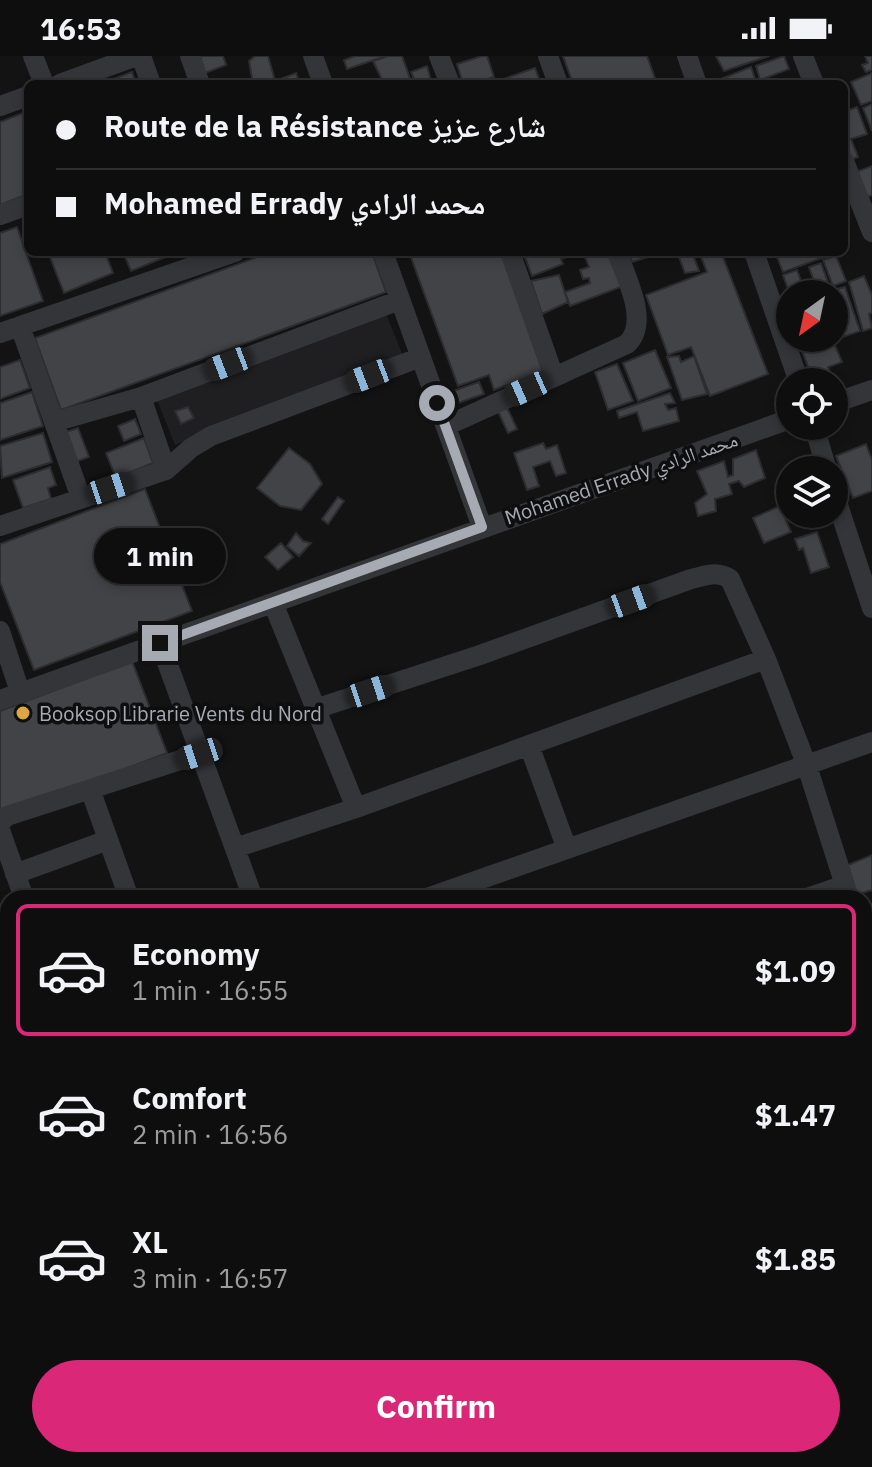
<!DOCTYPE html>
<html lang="en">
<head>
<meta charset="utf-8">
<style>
	body { margin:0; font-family:"IBM Plex Sans","Noto Naskh Arabic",sans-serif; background:#1c1c1d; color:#f1f3f6; height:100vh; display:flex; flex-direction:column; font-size:30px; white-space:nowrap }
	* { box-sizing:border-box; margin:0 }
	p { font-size:26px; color:#9b9c9e }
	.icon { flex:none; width:44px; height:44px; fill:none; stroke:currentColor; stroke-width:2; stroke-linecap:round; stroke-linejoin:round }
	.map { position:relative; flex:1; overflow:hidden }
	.side { position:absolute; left:0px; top:834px; width:872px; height:578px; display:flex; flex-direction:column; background:#0e0e0f; border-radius:24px 24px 0 0; box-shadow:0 4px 12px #0003,0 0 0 2px #2e2e2f }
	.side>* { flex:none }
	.banner { position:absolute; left:24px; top:24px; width:824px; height:176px; border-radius:12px; box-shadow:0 4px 12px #0003,0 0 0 2px #2e2e2f; display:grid; align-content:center; height:176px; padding:0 32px; background:#0e0e0f }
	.needle { width:52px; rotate:213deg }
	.fabs { position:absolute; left:776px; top:224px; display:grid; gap:16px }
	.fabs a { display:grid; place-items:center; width:72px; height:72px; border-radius:50%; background:#0e0e0f; box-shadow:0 4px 12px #0003,0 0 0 2px #2e2e2f; font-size:40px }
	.end { position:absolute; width:36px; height:36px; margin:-18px; border:10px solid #a6aab3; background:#111; box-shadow:0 0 0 4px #111 }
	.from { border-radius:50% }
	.bubble { position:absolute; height:56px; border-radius:28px; background:#0e0e0f; box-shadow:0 4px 12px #0003,0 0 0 2px #2e2e2f; font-size:26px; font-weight:800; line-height:56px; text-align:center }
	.car { position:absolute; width:24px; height:48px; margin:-24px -12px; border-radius:10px; box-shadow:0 0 6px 2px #0007; background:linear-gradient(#222 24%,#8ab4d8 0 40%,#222 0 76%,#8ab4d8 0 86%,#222 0) }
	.banner b { display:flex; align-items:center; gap:28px; height:76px; font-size:30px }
	.banner b+b { border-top:2px solid #2e2e2f }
	.banner i { width:20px; height:20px; background:#f1f3f6 }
	ul { padding:14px 0 0; list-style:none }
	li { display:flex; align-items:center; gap:24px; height:132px; margin:0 16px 12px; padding:0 16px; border:4px solid transparent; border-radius:12px }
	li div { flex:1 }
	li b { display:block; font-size:30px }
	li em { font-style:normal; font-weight:800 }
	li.selected { border-color:#db2777 }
	li>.icon { width:72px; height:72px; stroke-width:1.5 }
	.cta { display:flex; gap:16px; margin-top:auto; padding:16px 32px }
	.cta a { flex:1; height:92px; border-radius:48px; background:#db2777; color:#fff; font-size:32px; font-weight:800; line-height:92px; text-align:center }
	.status { display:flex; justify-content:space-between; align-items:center; height:56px; padding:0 40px; background:#0e0e0f; direction:ltr }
	.status svg { height:22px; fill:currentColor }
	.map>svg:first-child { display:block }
	.built { fill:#1f1f21 }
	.building { fill:#424347; stroke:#2d2d30; stroke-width:2 }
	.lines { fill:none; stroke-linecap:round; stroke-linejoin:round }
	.minor { stroke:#343539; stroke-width:20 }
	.route { stroke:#a6aab3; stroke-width:10 }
	.poi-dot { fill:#dea641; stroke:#0e0e0f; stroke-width:3 }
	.labels { text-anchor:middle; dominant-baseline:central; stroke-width:7; stroke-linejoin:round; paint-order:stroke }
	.street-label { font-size:20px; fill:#a6aab3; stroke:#0e0e0f }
	.poi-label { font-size:20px; fill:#a6aab3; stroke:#0e0e0f; text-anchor:start }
</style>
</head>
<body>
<div class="status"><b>16:53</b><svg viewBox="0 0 49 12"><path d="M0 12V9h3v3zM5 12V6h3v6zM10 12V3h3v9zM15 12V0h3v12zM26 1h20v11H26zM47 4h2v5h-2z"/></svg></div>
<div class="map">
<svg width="872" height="1411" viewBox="0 0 872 1411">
	<rect width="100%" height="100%" fill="#131314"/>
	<path class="built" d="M385,255L403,300L175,389L157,344Z"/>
	<path class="building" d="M203,0H223L226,9L205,17L200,1Z
		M255,0H268L276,28H253L249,5Z
		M355,0H386L347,13L344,4Z
		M388,0H402L412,28H384L373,5Z
		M482,0H487L494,21L472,28H463L457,8Z
		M563,0H647L657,28H573Z
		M716,0H769L724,15Z
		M784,0L789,13L760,24L756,10Z
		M865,0H872V14L866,16L862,9L868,7Z
		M427,10L432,28H416L411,16Z
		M751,11L757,28H711V27Z
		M535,12L541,28H492V27Z
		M132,16L136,28H100Z
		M296,17L300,28H280L278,24Z
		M872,17V45L861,49L851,26Z
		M872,48V75L863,52Z
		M857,51L867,78L851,83L858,101L850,104L844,89V56Z
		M28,55V138L0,149V66Z
		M872,110V139L867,141L856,116Z
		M17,171L43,245L0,260V177Z
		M48,196H105L113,217L64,237Z
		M123,196H178L131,215Z
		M271,196H372L386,236L61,354L35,282Z
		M409,196H502L546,315L494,334L489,319L458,330Z
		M523,196H581L561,203L563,208L532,220Z
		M583,196H614L626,229L570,250L565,236L590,227L589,222L583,223L580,214L589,211Z
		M629,196H664L632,206Z
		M677,196H692L699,215L685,217Z
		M699,196H721L768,318L710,340L691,291L668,299L646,239L707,216Z
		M775,196H819L822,202L783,216Z
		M836,200L846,225L833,230L823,204Z
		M821,207L830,232L818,236L809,211Z
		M797,214L802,228L788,233L783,219Z
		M559,219L568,246L542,258L531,225Z
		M864,220L872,239V257L869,258L872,272L863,275L849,226Z
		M845,231L860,275L837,283L834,273V238L822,237Z
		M797,282H832L842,306L828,311L834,326H814Z
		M655,294L671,332L638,345L623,307Z
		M679,300L681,306L694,300L707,338L682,344L667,301Z
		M20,304L30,332L0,343V311Z
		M617,308L633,345L608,354L595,316Z
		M479,326L484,338L458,347L453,335Z
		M32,336L43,370L0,384V347Z
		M670,337L675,347L665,348L668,354L676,352L679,365L643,375L637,356L619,362L617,355Z
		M506,349L517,373L508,377L497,353Z
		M188,351L194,362L181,368L175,355Z
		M135,363L141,378L124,385L118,370Z
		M78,372L89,401L75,406L63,377Z
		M43,377L52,406L2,422L0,390Z
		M144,382L153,407L116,422L106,397Z
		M543,387L546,393L557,389L566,417L556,420L550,405L533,411L539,430L527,434L514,397Z
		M866,388L872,404V435L853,442L836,400Z
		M289,392L310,408L322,428L301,454L280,450L257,432Z
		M756,394L765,422L744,431L739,425L729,428L732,438L715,443L716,455L698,460L695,447L707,438L697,415L724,405L728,421L733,419V403Z
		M50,411L56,429L48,432L51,443L23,452L13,424Z
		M145,433L192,555L34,614L0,526V488Z
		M338,441L344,445L328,468L322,463Z
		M780,450L791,476L764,487L753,462Z
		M817,476L829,511L811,517L803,492L799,494L795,483Z
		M296,477L303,485L311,487L299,500L287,490Z
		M281,487L293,501L278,514L265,501Z
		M132,605L167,697L0,760V655Z
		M872,799V834L856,839L848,809Z
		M4,942L8,951V1003L0,1006V944Z
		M865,966L871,990L864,992V967Z
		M8,1005V1024L2,1026L0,1008Z
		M872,1009V1026L864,1029V1011Z
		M872,1089V1126L864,1130V1096Z
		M872,1170V1202L871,1203L864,1192V1173Z
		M872,1250V1285L864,1274V1254Z
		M8,1272V1300L0,1280V1275Z
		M872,1296V1324L864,1333V1303Z
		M8,1382V1404H27L0,1411V1384Z
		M148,1404H248L235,1411H152Z
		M382,1404H405L396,1411H387Z"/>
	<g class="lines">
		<path class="minor" d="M33,0L44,28
			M141,0L151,28
			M190,0L200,28
			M313,0L323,28
			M439,0L450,28
			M548,0L558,28
			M687,0L697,28
			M803,0L814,28
			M60,28L136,0
			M0,50L28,40
			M844,105L872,176
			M0,159L28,149
			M383,196L482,471
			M510,196L554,321
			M754,196L799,326
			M20,270L81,442
			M0,277L235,196
			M141,341L166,414
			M834,347L872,334
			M54,366L141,341L400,244
			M446,370L627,288C650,266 626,222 617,196
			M814,370L827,414
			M834,437L872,552
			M0,470L166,414L191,392L211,380L421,301
			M273,547L356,752
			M0,575L20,636
			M160,587L253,842
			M0,644L790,363
			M315,653L480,599L691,523C705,520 717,514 730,523L766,603L807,710L849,842
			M529,689L567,793
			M90,733L129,842
			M235,792L356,752L766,603
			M15,818L108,784
			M24,842L0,774V767L7,760L199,698
			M427,842L872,686
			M807,842L845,829
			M864,885L872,908
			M864,928L872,925
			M864,1051L872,1064
			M0,1132L8,1155
			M864,1207L872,1219
			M0,1361L8,1358
			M864,1362L872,1363
			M116,1404L120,1411
			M370,1404L374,1411
			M510,1404L515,1411
			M669,1404L675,1411
			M253,1411L266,1404
			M585,1411L596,1404
			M714,1411L725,1404"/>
	</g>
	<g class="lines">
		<path class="route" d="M160,587L482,471L437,347"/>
	</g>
	<circle class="poi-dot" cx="23" cy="657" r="8"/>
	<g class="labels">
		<g class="street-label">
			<text transform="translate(621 422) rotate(-19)">Mohamed Errady محمد الرادي</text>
		</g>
		<g class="poi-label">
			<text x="39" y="657">Booksop Librarie Vents du Nord</text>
		</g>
	</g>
</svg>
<div class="fabs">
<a><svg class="needle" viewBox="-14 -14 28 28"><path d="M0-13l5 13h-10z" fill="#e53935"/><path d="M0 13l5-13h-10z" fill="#9b9c9e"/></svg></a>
<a><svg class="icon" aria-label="locate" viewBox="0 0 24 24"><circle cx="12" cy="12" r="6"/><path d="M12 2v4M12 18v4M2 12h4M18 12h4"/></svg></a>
<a><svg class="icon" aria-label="layers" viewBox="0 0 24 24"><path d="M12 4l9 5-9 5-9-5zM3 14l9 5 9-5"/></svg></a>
</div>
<i class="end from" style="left:437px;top:347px"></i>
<i class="end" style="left:160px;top:587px"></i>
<div class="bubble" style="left:94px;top:472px;width:132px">1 min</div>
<i class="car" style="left:228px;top:308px;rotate:249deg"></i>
<i class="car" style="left:369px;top:320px;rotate:249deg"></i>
<i class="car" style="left:527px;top:333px;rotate:246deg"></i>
<i class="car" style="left:110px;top:432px;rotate:72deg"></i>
<i class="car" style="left:631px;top:545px;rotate:70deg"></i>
<i class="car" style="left:370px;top:635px;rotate:72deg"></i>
<i class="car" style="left:199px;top:698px;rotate:252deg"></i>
<div class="banner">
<b><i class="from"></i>Route de la Résistance شارع عزيز</b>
<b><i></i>Mohamed Errady محمد الرادي</b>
</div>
<section class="side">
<ul>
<li class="selected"><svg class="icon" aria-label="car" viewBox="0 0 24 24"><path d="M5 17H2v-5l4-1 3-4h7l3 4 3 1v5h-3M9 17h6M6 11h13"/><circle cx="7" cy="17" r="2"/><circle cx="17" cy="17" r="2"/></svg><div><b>Economy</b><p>1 min · 16:55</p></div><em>$1.09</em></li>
<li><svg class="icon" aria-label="car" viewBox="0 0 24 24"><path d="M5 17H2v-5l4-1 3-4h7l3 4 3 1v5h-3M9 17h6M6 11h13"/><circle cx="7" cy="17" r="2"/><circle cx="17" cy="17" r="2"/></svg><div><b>Comfort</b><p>2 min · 16:56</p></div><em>$1.47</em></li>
<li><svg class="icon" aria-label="car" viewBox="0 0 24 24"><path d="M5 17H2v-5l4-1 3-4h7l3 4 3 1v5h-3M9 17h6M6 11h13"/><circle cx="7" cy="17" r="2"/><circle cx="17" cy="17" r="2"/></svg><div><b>XL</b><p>3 min · 16:57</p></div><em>$1.85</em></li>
</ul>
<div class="cta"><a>Confirm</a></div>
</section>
</div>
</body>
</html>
